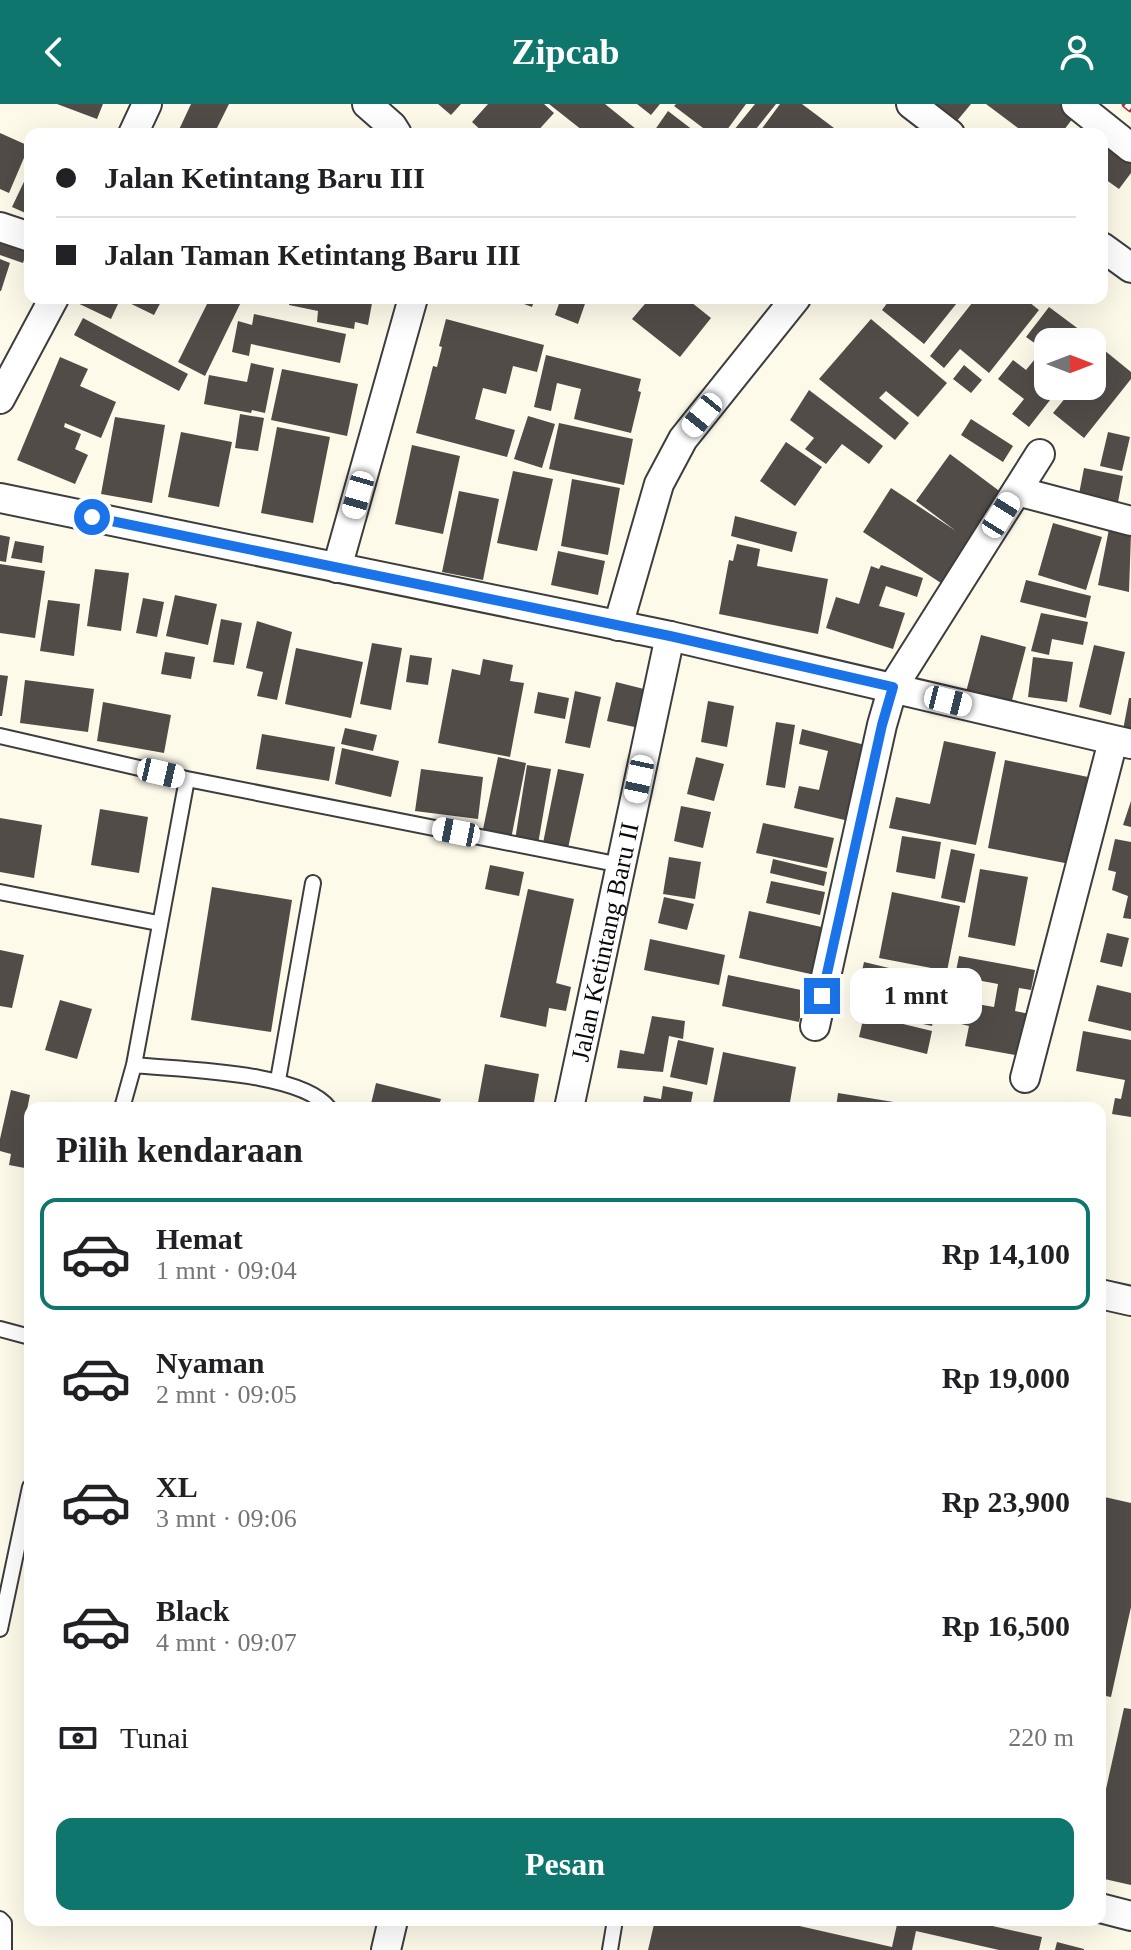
<!DOCTYPE html>
<html lang="id">
<head>
<meta charset="utf-8">
<style>
	body { margin:0; font-family:Georgia,serif; background:#f2f2f2; color:#202124; height:100vh; display:flex; flex-direction:column; font-size:30px; white-space:nowrap }
	* { box-sizing:border-box; margin:0 }
	p { font-size:26px; color:#757577 }
	.icon { flex:none; width:44px; height:44px; fill:none; stroke:currentColor; stroke-width:2; stroke-linecap:round; stroke-linejoin:round }
	.map { position:relative; flex:1; overflow:hidden }
	.sheet { position:absolute; left:24px; top:998px; width:1082px; height:824px; display:flex; flex-direction:column; background:#fff; border-radius:16px; box-shadow:0 8px 32px #0002 }
	.sheet>* { flex:none }
	.top-card { position:absolute; left:24px; top:24px; width:1084px; height:176px; border-radius:16px; box-shadow:0 8px 32px #0002; display:grid; align-content:center; height:176px; padding:0 32px; background:#fff }
	.needle { width:52px; rotate:90deg }
	.fabs { position:absolute; left:1034px; top:224px; display:grid; gap:16px }
	.fabs a { display:grid; place-items:center; width:72px; height:72px; border-radius:16px; background:#fff; box-shadow:0 8px 32px #0002; font-size:40px }
	.end { position:absolute; width:36px; height:36px; margin:-18px; border:10px solid #1a73e8; background:#fff; box-shadow:0 0 0 4px #fff }
	.from { border-radius:50% }
	.bubble { position:absolute; height:56px; border-radius:16px; background:#fff; box-shadow:0 8px 32px #0002; font-size:26px; font-weight:700; line-height:56px; text-align:center }
	.car { position:absolute; width:24px; height:48px; margin:-24px -12px; border-radius:10px; box-shadow:0 0 6px 2px #0007; background:linear-gradient(#fff 24%,#345 0 40%,#fff 0 76%,#345 0 86%,#fff 0) }
	.top-card b { display:flex; align-items:center; gap:28px; height:76px; font-size:30px }
	.top-card b+b { border-top:2px solid #e0e0e0 }
	.top-card i { width:20px; height:20px; background:#202124 }
	ul { padding:0; list-style:none }
	li { display:flex; align-items:center; gap:24px; height:112px; margin:0 16px 12px; padding:0 16px; border:4px solid transparent; border-radius:16px }
	li div { flex:1 }
	li b { display:block; font-size:30px }
	li em { font-style:normal; font-weight:700 }
	li.on { border-color:#0f766e }
	li>.icon { width:72px; height:72px; stroke-width:1.5 }
	h2 { padding:0 32px; font-size:36px; line-height:96px }
	.pay { display:flex; align-items:center; gap:20px; height:88px; padding:0 32px; font-size:30px }
	.pay p { margin-inline-start:auto }
	.action { display:flex; gap:16px; margin-top:auto; padding:16px 32px }
	.action a { flex:1; height:92px; border-radius:16px; background:#0f766e; color:#fff; font-size:32px; font-weight:700; line-height:92px; text-align:center }
	header { display:flex; justify-content:space-between; align-items:center; height:104px; padding:0 32px; background:#0f766e; color:#fff; font-size:36px; font-weight:700 }
	.map>svg:first-child { display:block }
	.building { fill:#524c48 }
	.lines { fill:none; stroke-linecap:round; stroke-linejoin:round }
	.service-casing { stroke:#3d3d3d; stroke-width:18 }
	.minor-casing { stroke:#3d3d3d; stroke-width:32 }
	.service { stroke:#fff; stroke-width:14 }
	.minor { stroke:#fff; stroke-width:28 }
	.rail-casing { stroke:#ab3134; stroke-width:9 }
	.rail { stroke:#fff; stroke-width:6; stroke-dasharray:18; stroke-linecap:butt }
	.route { stroke:#1a73e8; stroke-width:10 }
	.labels { text-anchor:middle; dominant-baseline:central; stroke-width:8; stroke-linejoin:round; paint-order:stroke }
	.street-label { font-size:26px; fill:#0a0a0a; stroke:#fff }
</style>
</head>
<body>
<header><svg class="icon" aria-label="back" viewBox="0 0 24 24"><path d="M15 5l-7 7 7 7"/></svg>Zipcab<svg class="icon" aria-label="person" viewBox="0 0 24 24"><circle cx="12" cy="8" r="4"/><path d="M4 21q1-7 8-7t8 7"/></svg></header>
<div class="map">
<svg width="1131" height="1846" viewBox="0 0 1131 1846">
	<rect width="100%" height="100%" fill="#fdfaea"/>
	<path class="building" d="M57,0H103L97,15Z
		M191,0H229L214,30H177Z
		M438,0H461L451,11Z
		M488,0H544L554,9L535,30H485L472,18Z
		M549,0H605L636,25L632,30H587Z
		M637,0H660L651,11Z
		M676,0H746L724,30H711L674,2Z
		M755,0H776L752,30H740L734,26Z
		M780,0H802L842,30H758Z
		M922,0H971L951,24Z
		M986,0H1070L1079,6L1061,30H1026Z
		M668,7L698,30H652Z
		M0,29L29,42L9,89L0,85Z
		M1102,36L1131,57V69L1119,85L1102,73Z
		M30,65V111L12,103Z
		M0,134L28,144L23,159L0,151Z
		M0,155L10,159L1,187H0Z
		M72,194H106L118,200L111,215L71,196Z
		M119,194H163L154,211Z
		M210,194H243L205,272L178,258Z
		M290,194H373L368,221L355,218L354,225L317,218L318,207L289,201Z
		M508,194H535L532,203Z
		M561,194H587L578,220L555,211Z
		M650,194H686L711,214L680,253L632,215Z
		M891,194H961L924,240L882,206Z
		M976,194H1024L1039,206L989,269L960,245L944,264L930,252Z
		M1049,203L1096,238L1092,243V238H1048V282H1061L1029,323L1012,310L1024,295L998,275L1013,256L1026,266L1043,245L1026,233Z
		M254,210L346,230L340,259L251,240L249,252L232,248L238,217L252,221Z
		M83,214L188,270L179,287L74,231Z
		M446,215L544,241L537,268L513,262L506,290L483,284L475,315L515,326L507,353L416,329L433,262L437,263L442,243L439,242Z
		M871,215L947,279L918,313L886,287L879,294L909,319L895,336L819,275Z
		M1104,246L1131,268V275L1084,334L1053,309L1075,282H1092V261Z
		M546,251L641,275L638,287L641,288L631,329L574,315L581,285L557,279L551,307L534,303Z
		M60,253L88,265L80,282L116,298L101,334L65,319L64,323L81,330L75,345L88,351L75,380L17,356Z
		M251,259L274,264L265,309L252,306L251,309L204,300L209,271L247,278Z
		M964,261L982,276L971,289L953,275Z
		M282,265L358,280L347,332L271,316Z
		M809,286L883,342L869,360L842,340L826,360L805,345L814,334L790,316Z
		M240,310L264,314L258,347L235,344Z
		M528,312L555,320L542,364L514,355Z
		M115,313L165,321L152,399L101,390Z
		M971,315L1013,342L1003,358L961,331Z
		M559,319L633,335L624,381L549,365Z
		M277,323L330,333L313,419L261,409Z
		M181,328L232,338L219,403L168,393Z
		M1108,328L1130,333L1122,367L1100,362Z
		M786,338L822,363L795,402L760,377Z
		M412,341L460,352L443,430L395,420Z
		M950,350L1002,389L941,479L863,428L891,384L956,427L916,397Z
		M1084,364L1123,372L1118,398L1079,390Z
		M513,367L553,375L537,447L497,439Z
		M572,375L620,384L608,451L561,442Z
		M459,387L499,395L483,476L442,468Z
		M735,412L797,428L792,448L731,432Z
		M1053,419L1102,433L1086,486L1038,471Z
		M1109,425L1131,429L1129,488L1098,481Z
		M0,431L10,433L6,458L0,457Z
		M15,437L44,442L42,459L11,454Z
		M737,440L760,445L757,462L828,475L818,530L719,510L729,456L733,457Z
		M558,447L605,457L598,491L551,481Z
		M0,460L45,467L35,534L0,529Z
		M881,461L923,474L917,493L886,482L879,502L905,509L893,545L826,524L836,493L859,500L871,462L879,465Z
		M95,465L129,469L121,527L87,522Z
		M1026,476L1091,492L1086,514L1020,498Z
		M175,491L217,500L208,541L166,532Z
		M143,494L164,498L157,533L136,529Z
		M48,496L80,500L74,552L40,547Z
		M1041,509L1088,518L1083,541L1052,535L1049,551L1031,547Z
		M221,515L242,519L234,561L213,558Z
		M257,517L292,528L277,596L257,592L263,568L246,564Z
		M981,531L1026,543L1011,600L966,588Z
		M372,539L402,544L391,606L360,600Z
		M1094,541L1125,548L1111,611L1079,603Z
		M296,544L363,558L351,614L285,600Z
		M165,548L195,553L191,575L161,570Z
		M410,551L432,554L428,581L406,578Z
		M1033,553L1073,558L1067,598L1028,593Z
		M483,555L513,561L510,577L524,579L510,653L438,639L452,565L480,571Z
		M0,571L8,572L2,612H0Z
		M25,576L94,585L88,628L20,619Z
		M616,578L648,586L639,624L607,617Z
		M575,587L601,593L590,644L565,639Z
		M538,588L569,594L565,615L534,609Z
		M1129,594H1131V627L1123,626Z
		M708,597L734,602L727,643L701,638Z
		M103,598L171,611L164,649L97,637Z
		M776,618L795,621L785,684L766,681Z
		M345,624L377,631L373,647L341,640Z
		M802,625L869,642L853,718L794,704L799,682L819,686L828,647L799,640Z
		M262,630L335,643L329,677L256,665Z
		M944,637L996,648L976,741L889,724L896,693L930,700Z
		M342,644L399,657L391,693L335,680Z
		M498,653L526,659L511,735L482,730Z
		M696,653L724,660L714,697L687,690Z
		M1005,656L1093,674L1075,761L988,744Z
		M527,661L551,665L538,740L515,736Z
		M421,665L483,673L478,715L415,707Z
		M558,665L584,670L567,749L542,744Z
		M1131,697V723L1123,721Z
		M681,702L711,708L703,744L674,737Z
		M100,705L148,713L139,769L91,761Z
		M0,714L42,721L34,774L0,768Z
		M763,719L834,734L827,764L756,749Z
		M902,732L941,738L935,775L896,768Z
		M1115,735L1131,738V815L1123,814L1128,792L1112,786L1116,768L1108,766Z
		M951,745L975,750L965,799L941,794Z
		M669,753L701,758L695,795L663,790Z
		M773,755L827,768L824,782L770,769Z
		M490,761L524,768L519,792L485,785Z
		M980,765L1028,773L1015,842L968,833Z
		M771,777L825,788L820,811L766,799Z
		M212,783L292,796L271,928L191,916Z
		M528,785L574,795L556,879L571,883L566,907L549,904L546,923L500,913Z
		M892,788L960,802L947,867L879,854Z
		M664,793L694,800L687,826L658,819Z
		M749,807L826,824L815,871L739,854Z
		M1107,829L1129,834L1122,863L1100,858Z
		M650,835L725,851L719,881L644,866Z
		M0,846L24,851L12,904L0,902Z
		M959,852L1035,866L1031,886L1019,884L1015,907L1035,911L1026,953L965,942L969,922L961,920L965,898L994,903L998,880L955,872Z
		M864,858L935,875L929,898L937,900L932,922L900,915L899,919L932,927L927,950L859,933L865,907L862,905L864,896L856,894Z
		M728,871L806,887L799,918L722,902Z
		M1097,881L1131,889V927L1088,917Z
		M60,896L92,905L77,955L45,946Z
		M652,912L685,917L683,935L669,932L663,968L617,964L620,946L644,950Z
		M1083,927L1131,936V1013L1112,1010L1115,994L1121,995L1125,976L1076,967Z
		M678,936L714,944L707,981L670,973Z
		M723,948L796,963L789,1004H712Z
		M485,960L539,970L533,1004H477Z
		M376,979L441,995L438,1004H370Z
		M663,982L693,988L690,1004H642L644,992L661,995Z
		M11,986L30,991L25,1016L30,1018V1065L9,1061L11,1050L0,1047V1035Z
		M838,989L906,1000L905,1004H836Z
		M1100,1392L1131,1399V1503L1111,1593L1100,1591Z
		M1124,1604L1131,1605V1781L1100,1774V1712Z
		M655,1816H773L892,1843L898,1816H966L1042,1833L1039,1846H999L916,1827L912,1846H648Z
		M1057,1838L1084,1845V1846H1055Z"/>
	<g class="lines">
		<g class="service-casing">
			<path id="service" d="M0,632L187,675L134,961L122,1004
				M187,675L621,761
				M0,788L158,819
				M134,961C181,966 300,967 329,1004
				M278,976L313,779
				M0,1225L30,1233
				M0,1525L30,1383
				M0,1815L4,1819V1846
				M610,1846L615,1816"/>
		</g>
		<g class="minor-casing">
			<g id="minor">
				<path d="M367,0L392,22L397,30"/>
				<path d="M911,0L950,30"/>
				<path d="M1076,0L1131,44"/>
				<path d="M133,30L147,0"/>
				<path d="M0,123L30,133"/>
				<path d="M1102,143L1131,164"/>
				<path d="M0,295L54,194"/>
				<path d="M1017,387L1131,417"/>
				<path d="M0,394L670,532L1131,640"/>
				<path d="M337,464L413,194"/>
				<path d="M618,522L659,380L683,335L796,194"/>
				<path d="M815,922L882,621L893,583L1040,350"/>
				<path d="M1025,974L1113,637"/>
				<path id="s1" d="M569,1004L670,532"/>
				<path d="M1100,1190L1131,1197"/>
				<path d="M1100,1804L1131,1812"/>
				<path d="M386,1846L393,1816"/>
			</g>
		</g>
		<use href="#service" class="service"/>
		<use href="#minor" class="minor"/>
		<g class="rail-casing">
			<path id="rail" d="M1126,0L1131,4"/>
		</g>
		<use href="#rail" class="rail"/>
	</g>
	<g class="lines">
		<path class="route" d="M92,413L670,532L893,583L882,621L822,892"/>
	</g>
	<g class="labels">
		<g class="street-label">
			<text stroke="none"><textPath href="#s1" startOffset="170">Jalan Ketintang Baru II</textPath></text>
		</g>
	</g>
</svg>
<div class="fabs">
<a><svg class="needle" viewBox="-14 -14 28 28"><path d="M0-13l5 13h-10z" fill="#e53935"/><path d="M0 13l5-13h-10z" fill="#757577"/></svg></a>
</div>
<i class="end from" style="left:92px;top:413px"></i>
<i class="end" style="left:822px;top:892px"></i>
<div class="bubble" style="left:850px;top:864px;width:132px">1 mnt</div>
<i class="car" style="left:702px;top:311px;rotate:219deg"></i>
<i class="car" style="left:358px;top:391px;rotate:196deg"></i>
<i class="car" style="left:1001px;top:411px;rotate:32deg"></i>
<i class="car" style="left:948px;top:597px;rotate:104deg"></i>
<i class="car" style="left:161px;top:669px;rotate:103deg"></i>
<i class="car" style="left:639px;top:675px;rotate:192deg"></i>
<i class="car" style="left:456px;top:728px;rotate:281deg"></i>
<div class="top-card">
<b><i class="from"></i>Jalan Ketintang Baru III</b>
<b><i></i>Jalan Taman Ketintang Baru III</b>
</div>
<section class="sheet">
<h2>Pilih kendaraan</h2>
<ul>
<li class="on"><svg class="icon" aria-label="car" viewBox="0 0 24 24"><path d="M5 17H2v-5l4-1 3-4h7l3 4 3 1v5h-3M9 17h6M6 11h13"/><circle cx="7" cy="17" r="2"/><circle cx="17" cy="17" r="2"/></svg><div><b>Hemat</b><p>1 mnt · 09:04</p></div><em>Rp 14,100</em></li>
<li><svg class="icon" aria-label="car" viewBox="0 0 24 24"><path d="M5 17H2v-5l4-1 3-4h7l3 4 3 1v5h-3M9 17h6M6 11h13"/><circle cx="7" cy="17" r="2"/><circle cx="17" cy="17" r="2"/></svg><div><b>Nyaman</b><p>2 mnt · 09:05</p></div><em>Rp 19,000</em></li>
<li><svg class="icon" aria-label="car" viewBox="0 0 24 24"><path d="M5 17H2v-5l4-1 3-4h7l3 4 3 1v5h-3M9 17h6M6 11h13"/><circle cx="7" cy="17" r="2"/><circle cx="17" cy="17" r="2"/></svg><div><b>XL</b><p>3 mnt · 09:06</p></div><em>Rp 23,900</em></li>
<li><svg class="icon" aria-label="car" viewBox="0 0 24 24"><path d="M5 17H2v-5l4-1 3-4h7l3 4 3 1v5h-3M9 17h6M6 11h13"/><circle cx="7" cy="17" r="2"/><circle cx="17" cy="17" r="2"/></svg><div><b>Black</b><p>4 mnt · 09:07</p></div><em>Rp 16,500</em></li>
</ul>
<div class="pay"><svg class="icon" aria-label="cash" viewBox="0 0 24 24"><path d="M3 7h18v10H3z"/><circle cx="12" cy="12" r="2"/></svg>Tunai<p>220 m</p></div>
<div class="action"><a>Pesan</a></div>
</section>
</div>
</body>
</html>
